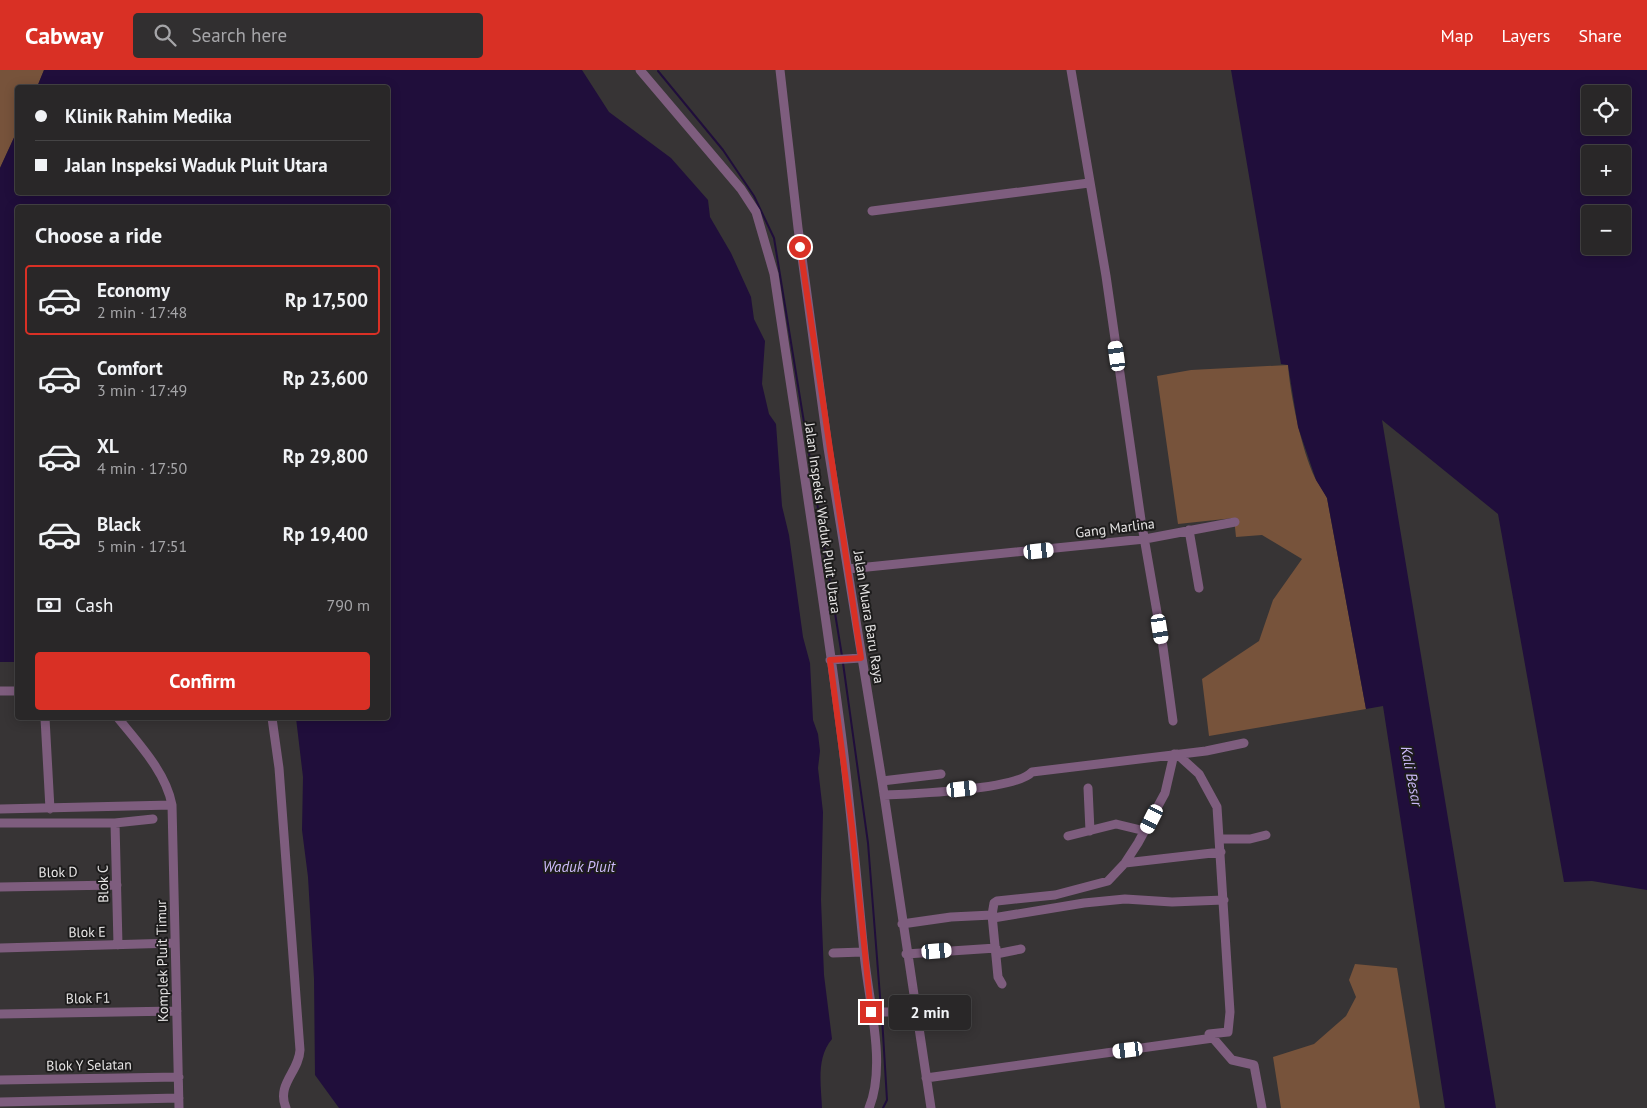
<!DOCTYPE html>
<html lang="en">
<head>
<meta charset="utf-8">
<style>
	body { margin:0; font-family:"PT Sans",sans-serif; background:#312f30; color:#f1f3f6; height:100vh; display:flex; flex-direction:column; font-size:19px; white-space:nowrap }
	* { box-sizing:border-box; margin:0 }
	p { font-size:16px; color:#a5a5a8 }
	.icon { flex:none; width:28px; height:28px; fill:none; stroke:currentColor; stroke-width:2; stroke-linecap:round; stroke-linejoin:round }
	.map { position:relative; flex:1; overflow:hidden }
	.side { position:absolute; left:15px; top:135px; width:375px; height:515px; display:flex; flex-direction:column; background:#292728; border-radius:5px; box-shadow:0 2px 12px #0003,0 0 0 1px #454445 }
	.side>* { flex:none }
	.hud { position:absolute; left:15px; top:15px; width:375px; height:110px; border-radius:5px; box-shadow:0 2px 12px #0003,0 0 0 1px #454445; display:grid; align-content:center; height:110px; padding:0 20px; background:#292728 }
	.tools { position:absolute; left:1581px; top:15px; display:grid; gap:10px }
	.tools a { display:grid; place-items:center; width:50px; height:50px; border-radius:5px; background:#292728; box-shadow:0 2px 12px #0003,0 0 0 1px #454445; font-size:25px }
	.end { position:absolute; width:22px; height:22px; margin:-11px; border:6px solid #d93025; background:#fff; box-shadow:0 0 0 2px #fff }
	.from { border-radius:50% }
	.bubble { position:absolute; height:35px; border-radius:5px; background:#292728; box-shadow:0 2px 12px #0003,0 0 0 1px #454445; font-size:16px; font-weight:700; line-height:35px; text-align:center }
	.car { position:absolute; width:15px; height:30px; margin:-15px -8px; border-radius:6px; box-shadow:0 0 4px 1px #0007; background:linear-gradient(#fff 24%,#345 0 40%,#fff 0 76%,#345 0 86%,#fff 0) }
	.hud b { display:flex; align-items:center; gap:18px; height:48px; font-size:19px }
	.hud b+b { border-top:1px solid #454445 }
	.hud i { width:12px; height:12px; background:#f1f3f6 }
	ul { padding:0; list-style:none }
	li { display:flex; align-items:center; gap:15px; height:70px; margin:0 10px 8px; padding:0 10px; border:2px solid transparent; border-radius:5px }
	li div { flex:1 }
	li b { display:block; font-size:19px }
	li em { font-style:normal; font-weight:700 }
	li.active { border-color:#d93025 }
	li>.icon { width:45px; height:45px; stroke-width:1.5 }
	h2 { padding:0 20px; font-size:22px; line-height:60px }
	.pay { display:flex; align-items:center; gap:12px; height:55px; padding:0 20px; font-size:19px }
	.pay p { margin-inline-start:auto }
	.primary-button { display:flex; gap:10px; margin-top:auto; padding:10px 20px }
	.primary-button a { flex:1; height:58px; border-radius:5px; background:#d93025; color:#fff; font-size:20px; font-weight:700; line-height:58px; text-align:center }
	header { display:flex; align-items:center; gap:30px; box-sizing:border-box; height:70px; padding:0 25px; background:#d93025; color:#fff }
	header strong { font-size:24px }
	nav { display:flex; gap:28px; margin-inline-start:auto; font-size:18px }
	.search { width:350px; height:45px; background:#312f30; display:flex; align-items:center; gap:12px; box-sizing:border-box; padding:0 18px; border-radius:5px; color:#a5a5a8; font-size:19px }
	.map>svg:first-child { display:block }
	.green { fill:#77533b }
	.water { fill:#200e3b; fill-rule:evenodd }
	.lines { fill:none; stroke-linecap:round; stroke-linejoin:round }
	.stream { stroke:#200e3b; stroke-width:2 }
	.minor { stroke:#7e5d7e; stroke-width:9 }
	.route { stroke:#d93025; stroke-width:6 }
	.labels { text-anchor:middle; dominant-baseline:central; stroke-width:4; stroke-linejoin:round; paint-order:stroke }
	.street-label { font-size:14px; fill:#e7e5e5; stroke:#1d1c1c }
	.water-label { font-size:15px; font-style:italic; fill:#ccbaf9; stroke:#1d1c1c }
</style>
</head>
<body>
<header>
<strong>Cabway</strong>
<div class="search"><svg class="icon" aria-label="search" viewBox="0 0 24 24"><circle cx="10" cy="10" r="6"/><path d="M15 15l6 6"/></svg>Search here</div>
<nav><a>Map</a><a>Layers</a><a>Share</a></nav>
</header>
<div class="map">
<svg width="1647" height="1038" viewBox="0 0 1647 1038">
	<rect width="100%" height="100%" fill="#373435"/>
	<path class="green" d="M0,0H44L37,17L18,18L17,61L0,98Z
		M1288,295C1290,325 1302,381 1315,408C1319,415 1324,421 1327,428L1366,639L1209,666L1202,609L1259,571L1273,530L1302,489L1262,465L1236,467L1234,448L1178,454L1157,306L1191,300Z
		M1355,894L1397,898L1420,1038H1281L1273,987L1314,974L1346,946L1356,927L1349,910Z"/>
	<path class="water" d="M44,0H582L609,42L671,88L708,130L710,147L731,183L751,227L754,249L765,271L762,314L769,344L776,354L782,436L789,465L803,567L810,593L813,650L818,664L820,681L818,698L823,742L821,830L824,905L832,969C816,988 821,1014 822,1038H339L315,1005L314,909L308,807L302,760L303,707L296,648H388V138H18V592H0V98L17,61L18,122H388V18L37,17Z
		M1231,0H1647V820L1592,811L1564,812L1498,444L1382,350L1496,1038H1445L1383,636L1366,639L1327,428L1316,410L1298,357L1288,295L1281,294ZM1590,24H1622V56H1590ZM1590,84H1622V116H1590ZM1590,144H1622V176H1590Z"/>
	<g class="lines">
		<path class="stream" d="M658,1L723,80L754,126L774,168L842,586
			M843,593L868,773L881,939
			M882,947L887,1030L883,1038"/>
		<path class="minor" d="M640,0L741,119L756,142L774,204C797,359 822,514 842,669C851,740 857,812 864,883C868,929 887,995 869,1038
			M780,0L798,158L828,378L882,711L931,1038
			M1071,0L1106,206L1141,450L1163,577L1173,651
			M872,141L1089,113
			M1189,460L1199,518
			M848,499L1145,469L1235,452
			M830,590L861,588
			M0,621H18
			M45,648L50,739
			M118,648C138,673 166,702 172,735L179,1038
			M272,648L279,698L300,980C299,1002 276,1014 286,1038
			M1177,684L1199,704L1217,737L1230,942L1228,962L1209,964
			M882,711L941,704
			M1088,718L1090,761
			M884,725C911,724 1016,720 1032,702L1206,681L1244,673
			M0,739L172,735
			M0,753H115L153,749
			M115,753L118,875
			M1068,766L1116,754L1145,761
			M1221,769H1250L1266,765
			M1125,793L1221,782
			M0,817L117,815
			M993,848L1084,833L1125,829L1172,832L1224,830
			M902,854L951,847L992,845
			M0,878L175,873
			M833,883L863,882
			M906,884L996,878
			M996,884L1021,879
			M1002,914L998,907L992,845L994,833L997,831L1055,825L1108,811L1125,793L1138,773L1165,723L1174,684
			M871,942H916
			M0,944L177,941
			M926,1008L1213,968L1232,990L1254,995L1262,1038
			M0,1010L179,1007
			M0,1032L179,1028"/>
	</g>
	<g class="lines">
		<path class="route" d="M800,177L861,588L830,590L852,757L871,942"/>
	</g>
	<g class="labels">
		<g class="street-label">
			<text transform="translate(823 448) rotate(82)">Jalan Inspeksi Waduk Pluit Utara</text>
			<text transform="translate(1115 458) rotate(-7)">Gang Marlina</text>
			<text transform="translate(869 547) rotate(81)">Jalan Muara Baru Raya</text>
			<text transform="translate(58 802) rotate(-1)">Blok D</text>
			<text transform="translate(103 814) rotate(-91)">Blok C</text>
			<text transform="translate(87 862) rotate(-1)">Blok E</text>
			<text transform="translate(162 891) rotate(-91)">Komplek Pluit Timur</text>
			<text transform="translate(88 928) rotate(-1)">Blok F1</text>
			<text transform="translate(89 995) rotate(-1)">Blok Y Selatan</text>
		</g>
		<g class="water-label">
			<text transform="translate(1412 706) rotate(79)">Kali Besar</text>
			<text x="579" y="796">Waduk Pluit</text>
		</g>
	</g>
</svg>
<div class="tools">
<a><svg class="icon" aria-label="locate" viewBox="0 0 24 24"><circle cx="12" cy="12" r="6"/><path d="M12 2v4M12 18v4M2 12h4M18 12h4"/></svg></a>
<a>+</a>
<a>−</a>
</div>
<i class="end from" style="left:800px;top:177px"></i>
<i class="end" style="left:871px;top:942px"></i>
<div class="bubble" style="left:889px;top:925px;width:82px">2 min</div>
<i class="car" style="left:1117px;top:286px;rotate:352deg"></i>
<i class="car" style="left:1039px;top:481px;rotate:84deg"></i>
<i class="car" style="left:1160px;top:559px;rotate:171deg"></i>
<i class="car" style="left:962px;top:719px;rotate:84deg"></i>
<i class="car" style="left:1152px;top:749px;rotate:207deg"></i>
<i class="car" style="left:937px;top:881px;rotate:85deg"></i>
<i class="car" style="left:1128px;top:980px;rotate:263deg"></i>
<div class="hud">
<b><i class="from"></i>Klinik Rahim Medika</b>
<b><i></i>Jalan Inspeksi Waduk Pluit Utara</b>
</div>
<section class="side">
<h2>Choose a ride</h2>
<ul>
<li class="active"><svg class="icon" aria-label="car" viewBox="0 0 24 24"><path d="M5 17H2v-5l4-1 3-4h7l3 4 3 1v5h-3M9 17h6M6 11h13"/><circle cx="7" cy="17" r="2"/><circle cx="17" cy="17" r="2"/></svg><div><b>Economy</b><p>2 min · 17:48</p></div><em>Rp 17,500</em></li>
<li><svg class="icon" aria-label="car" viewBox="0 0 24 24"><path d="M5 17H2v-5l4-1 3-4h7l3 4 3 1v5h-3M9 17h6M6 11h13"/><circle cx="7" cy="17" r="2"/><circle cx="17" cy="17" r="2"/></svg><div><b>Comfort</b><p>3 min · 17:49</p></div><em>Rp 23,600</em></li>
<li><svg class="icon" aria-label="car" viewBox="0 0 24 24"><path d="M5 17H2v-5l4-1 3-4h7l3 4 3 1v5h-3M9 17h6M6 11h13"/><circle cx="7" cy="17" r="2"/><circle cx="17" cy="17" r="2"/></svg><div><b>XL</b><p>4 min · 17:50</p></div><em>Rp 29,800</em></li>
<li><svg class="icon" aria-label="car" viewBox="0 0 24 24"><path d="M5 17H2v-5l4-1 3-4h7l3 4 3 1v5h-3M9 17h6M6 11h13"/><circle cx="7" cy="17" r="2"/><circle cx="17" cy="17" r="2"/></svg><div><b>Black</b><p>5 min · 17:51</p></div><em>Rp 19,400</em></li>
</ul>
<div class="pay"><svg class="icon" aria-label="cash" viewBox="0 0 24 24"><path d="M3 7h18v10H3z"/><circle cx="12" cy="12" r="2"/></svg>Cash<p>790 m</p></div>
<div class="primary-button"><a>Confirm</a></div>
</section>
</div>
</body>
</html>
